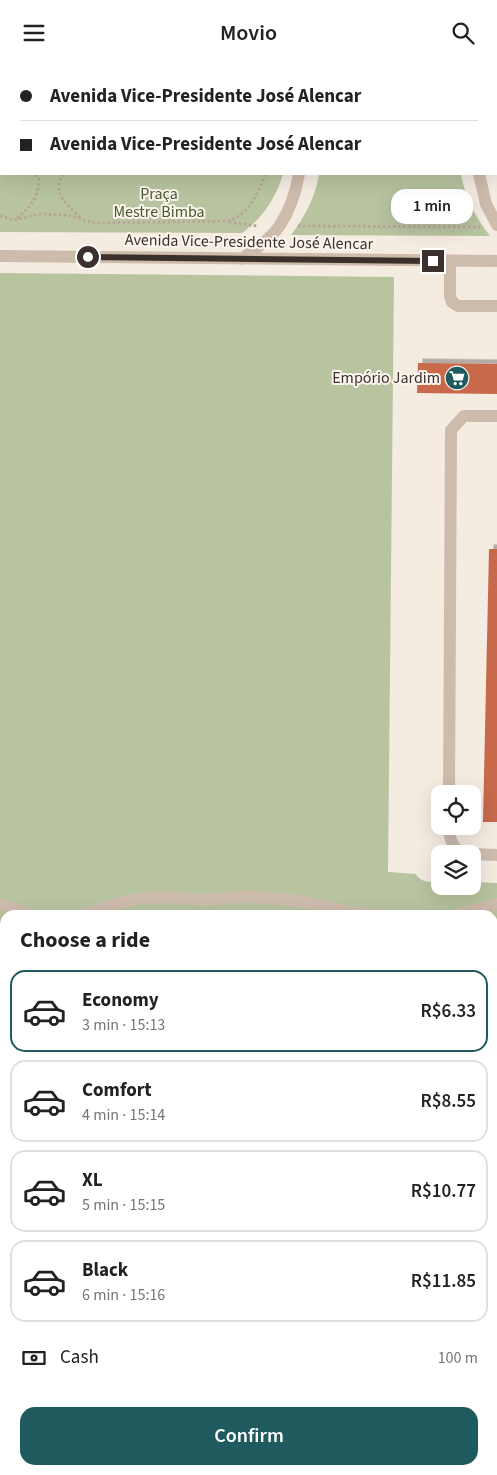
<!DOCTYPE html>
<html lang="en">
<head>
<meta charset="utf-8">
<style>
	body { margin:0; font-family:"Source Sans 3",sans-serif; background:#f2f2f2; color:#222; height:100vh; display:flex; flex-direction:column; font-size:19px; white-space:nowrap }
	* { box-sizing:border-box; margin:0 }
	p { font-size:16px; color:#767676 }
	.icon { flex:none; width:28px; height:28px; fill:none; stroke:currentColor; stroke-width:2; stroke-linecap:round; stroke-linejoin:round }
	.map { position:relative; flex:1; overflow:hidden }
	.panel { position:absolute; left:0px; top:845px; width:498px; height:565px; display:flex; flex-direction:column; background:#fff; border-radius:15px 15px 0 0; box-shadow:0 5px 20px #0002 }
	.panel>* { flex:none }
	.hud { position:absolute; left:0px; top:0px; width:498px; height:110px; box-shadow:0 5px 20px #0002; display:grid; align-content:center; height:110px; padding:0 20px; background:#fff }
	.buttons { position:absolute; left:431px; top:720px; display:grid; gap:10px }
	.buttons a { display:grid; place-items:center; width:50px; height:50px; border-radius:10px; background:#fff; box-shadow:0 5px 20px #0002; font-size:25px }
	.end { position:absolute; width:22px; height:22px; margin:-11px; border:6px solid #3b302b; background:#fff; box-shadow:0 0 0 2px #fff }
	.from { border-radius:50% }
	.bubble { position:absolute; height:35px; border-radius:15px; background:#fff; box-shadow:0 5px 20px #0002; font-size:16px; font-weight:600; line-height:35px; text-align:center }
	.hud b { display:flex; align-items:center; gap:18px; height:48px; font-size:19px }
	.hud b+b { border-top:1px solid #e0e0e0 }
	.hud i { width:12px; height:12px; background:#222 }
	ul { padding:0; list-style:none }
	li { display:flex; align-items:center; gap:15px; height:82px; margin:0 10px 8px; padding:0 10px; border:2px solid #e0e0e0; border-radius:15px }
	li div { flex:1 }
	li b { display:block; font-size:19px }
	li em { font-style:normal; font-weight:600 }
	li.active { border-color:#1f5a5e }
	li>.icon { width:45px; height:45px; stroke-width:1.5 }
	h2 { padding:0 20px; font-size:22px; line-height:60px }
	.pay { display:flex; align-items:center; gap:12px; height:55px; padding:0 20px; font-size:19px }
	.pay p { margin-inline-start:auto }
	.primary-button { display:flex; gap:10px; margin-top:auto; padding:10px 20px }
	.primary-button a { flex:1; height:58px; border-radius:15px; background:#1f5a5e; color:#fff; font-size:20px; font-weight:600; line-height:58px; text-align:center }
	header { display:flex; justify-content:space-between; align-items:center; height:65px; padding:0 20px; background:#fff; font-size:22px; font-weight:600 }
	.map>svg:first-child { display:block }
	.green { fill:#b8c4a0 }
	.building { fill:#c8694b; filter:url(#shadow) }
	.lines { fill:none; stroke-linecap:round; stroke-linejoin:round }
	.path { stroke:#b9a596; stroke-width:3; stroke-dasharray:2.5 2.5; stroke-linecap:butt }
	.minor { stroke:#cdbbac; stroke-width:12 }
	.route { stroke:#3b302b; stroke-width:6 }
	.labels { text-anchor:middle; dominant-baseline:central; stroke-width:4; stroke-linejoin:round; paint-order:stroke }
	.park-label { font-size:16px; fill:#4a5a2e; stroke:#fbf5ee }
	.street-label { font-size:16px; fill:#3b302b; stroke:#fbf5ee }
	.poi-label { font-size:16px; fill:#3b302b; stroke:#fbf5ee; text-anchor:end }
</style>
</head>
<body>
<header><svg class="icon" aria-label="menu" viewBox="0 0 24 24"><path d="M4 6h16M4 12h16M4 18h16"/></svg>Movio<svg class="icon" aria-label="search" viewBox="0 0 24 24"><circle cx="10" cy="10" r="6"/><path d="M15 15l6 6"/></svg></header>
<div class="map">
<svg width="497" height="1410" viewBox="0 0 497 1410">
	<defs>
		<filter id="shadow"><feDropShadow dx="4.5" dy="-4.5" stdDeviation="0" flood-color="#0004"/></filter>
	</defs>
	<rect width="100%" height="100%" fill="#f4ebe1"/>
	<path class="green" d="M0,2H1V109H283C276,133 262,154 242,168L0,167Z
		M319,109H461C465,132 475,152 490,171L291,170C304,153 316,131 319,109Z
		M0,208L394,212L388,807L416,809C421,818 430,817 440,817V821H472L473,817L497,818V893H493L492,850H5V887H0Z"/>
	<path class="building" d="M418,298L497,299V329L417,328Z
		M489,484H497V757H483Z
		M0,996H5V1028H0Z
		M0,1261H5V1405H59V1410H0Z
		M75,1405H176V1410H75Z
		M300,1405H358L359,1410H301Z
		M427,1405H493V1410H427Z"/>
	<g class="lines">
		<path class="path" d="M0,17H1
			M64,109C49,128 69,141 82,154
			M0,151L15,155L39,149L67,150L94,158L228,156C248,150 259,128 265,109
			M17,153C31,141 38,134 39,115L35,109
			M229,157L257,161
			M298,161L480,162
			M492,1301H497"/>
		<path class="minor" d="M261,0L262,1
			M496,27L497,26
			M479,109L486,139L497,160
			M0,191L497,196
			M242,194C255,184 271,174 280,160C290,145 296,126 299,109
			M450,196V231L452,237L458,241H497
			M449,729L451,365L464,351H497
			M449,761C449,774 452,781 462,789
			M472,789L497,790
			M0,840H5L31,850
			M82,850L116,839L137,834L163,832L206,835L245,831L300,836L354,848L376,850
			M456,850L473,845L497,839
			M0,869L5,870
			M492,878H497
			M0,931H5
			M492,933H497
			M0,946H5
			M0,971H5
			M492,978H497
			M0,1234H5
			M207,1410L208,1405
			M260,1410V1405"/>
	</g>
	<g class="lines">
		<path class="route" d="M88,192L433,196"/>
	</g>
	<defs>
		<g id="supermarket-disc" transform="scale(1.25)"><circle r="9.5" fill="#1f5a5e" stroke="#fbf5ee"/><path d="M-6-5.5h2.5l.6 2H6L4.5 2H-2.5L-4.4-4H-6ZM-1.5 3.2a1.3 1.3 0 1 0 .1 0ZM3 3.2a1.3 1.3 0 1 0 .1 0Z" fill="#fff"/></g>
	</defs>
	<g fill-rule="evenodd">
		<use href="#supermarket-disc" x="457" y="313"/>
	</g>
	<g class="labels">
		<g class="park-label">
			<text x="159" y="129">Praça<tspan x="159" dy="18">Mestre Bimba</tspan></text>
		</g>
		<g class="street-label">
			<text transform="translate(249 177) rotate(1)">Avenida Vice-Presidente José Alencar</text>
		</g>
		<g class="poi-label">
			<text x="440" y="313">Empório Jardim</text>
		</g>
	</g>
</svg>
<div class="buttons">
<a><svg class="icon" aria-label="locate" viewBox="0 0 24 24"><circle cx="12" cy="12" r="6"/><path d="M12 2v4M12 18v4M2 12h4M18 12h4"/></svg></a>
<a><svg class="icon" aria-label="layers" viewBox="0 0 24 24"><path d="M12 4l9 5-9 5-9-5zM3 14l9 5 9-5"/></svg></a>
</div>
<i class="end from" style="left:88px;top:192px"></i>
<i class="end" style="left:433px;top:196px"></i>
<div class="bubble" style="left:391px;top:124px;width:82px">1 min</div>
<div class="hud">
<b><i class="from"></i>Avenida Vice-Presidente José Alencar</b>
<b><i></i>Avenida Vice-Presidente José Alencar</b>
</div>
<section class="panel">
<h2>Choose a ride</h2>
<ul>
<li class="active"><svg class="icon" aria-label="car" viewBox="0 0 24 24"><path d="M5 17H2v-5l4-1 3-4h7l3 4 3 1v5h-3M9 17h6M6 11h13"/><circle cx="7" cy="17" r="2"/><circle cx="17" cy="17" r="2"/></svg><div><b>Economy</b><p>3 min · 15:13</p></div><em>R$6.33</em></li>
<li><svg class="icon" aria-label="car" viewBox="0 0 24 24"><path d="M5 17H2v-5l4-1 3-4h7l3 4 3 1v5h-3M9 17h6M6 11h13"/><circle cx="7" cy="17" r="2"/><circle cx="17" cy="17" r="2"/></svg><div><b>Comfort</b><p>4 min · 15:14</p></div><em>R$8.55</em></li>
<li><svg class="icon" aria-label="car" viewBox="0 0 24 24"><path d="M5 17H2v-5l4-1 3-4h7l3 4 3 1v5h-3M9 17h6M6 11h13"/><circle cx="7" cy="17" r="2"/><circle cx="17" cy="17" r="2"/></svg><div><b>XL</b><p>5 min · 15:15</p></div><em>R$10.77</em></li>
<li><svg class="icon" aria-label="car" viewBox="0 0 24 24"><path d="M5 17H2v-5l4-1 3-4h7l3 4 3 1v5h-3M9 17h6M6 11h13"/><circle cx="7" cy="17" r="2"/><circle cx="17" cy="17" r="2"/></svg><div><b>Black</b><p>6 min · 15:16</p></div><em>R$11.85</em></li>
</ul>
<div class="pay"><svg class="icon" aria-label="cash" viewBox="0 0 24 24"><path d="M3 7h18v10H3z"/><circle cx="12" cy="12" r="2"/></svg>Cash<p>100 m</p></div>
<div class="primary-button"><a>Confirm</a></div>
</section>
</div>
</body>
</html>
